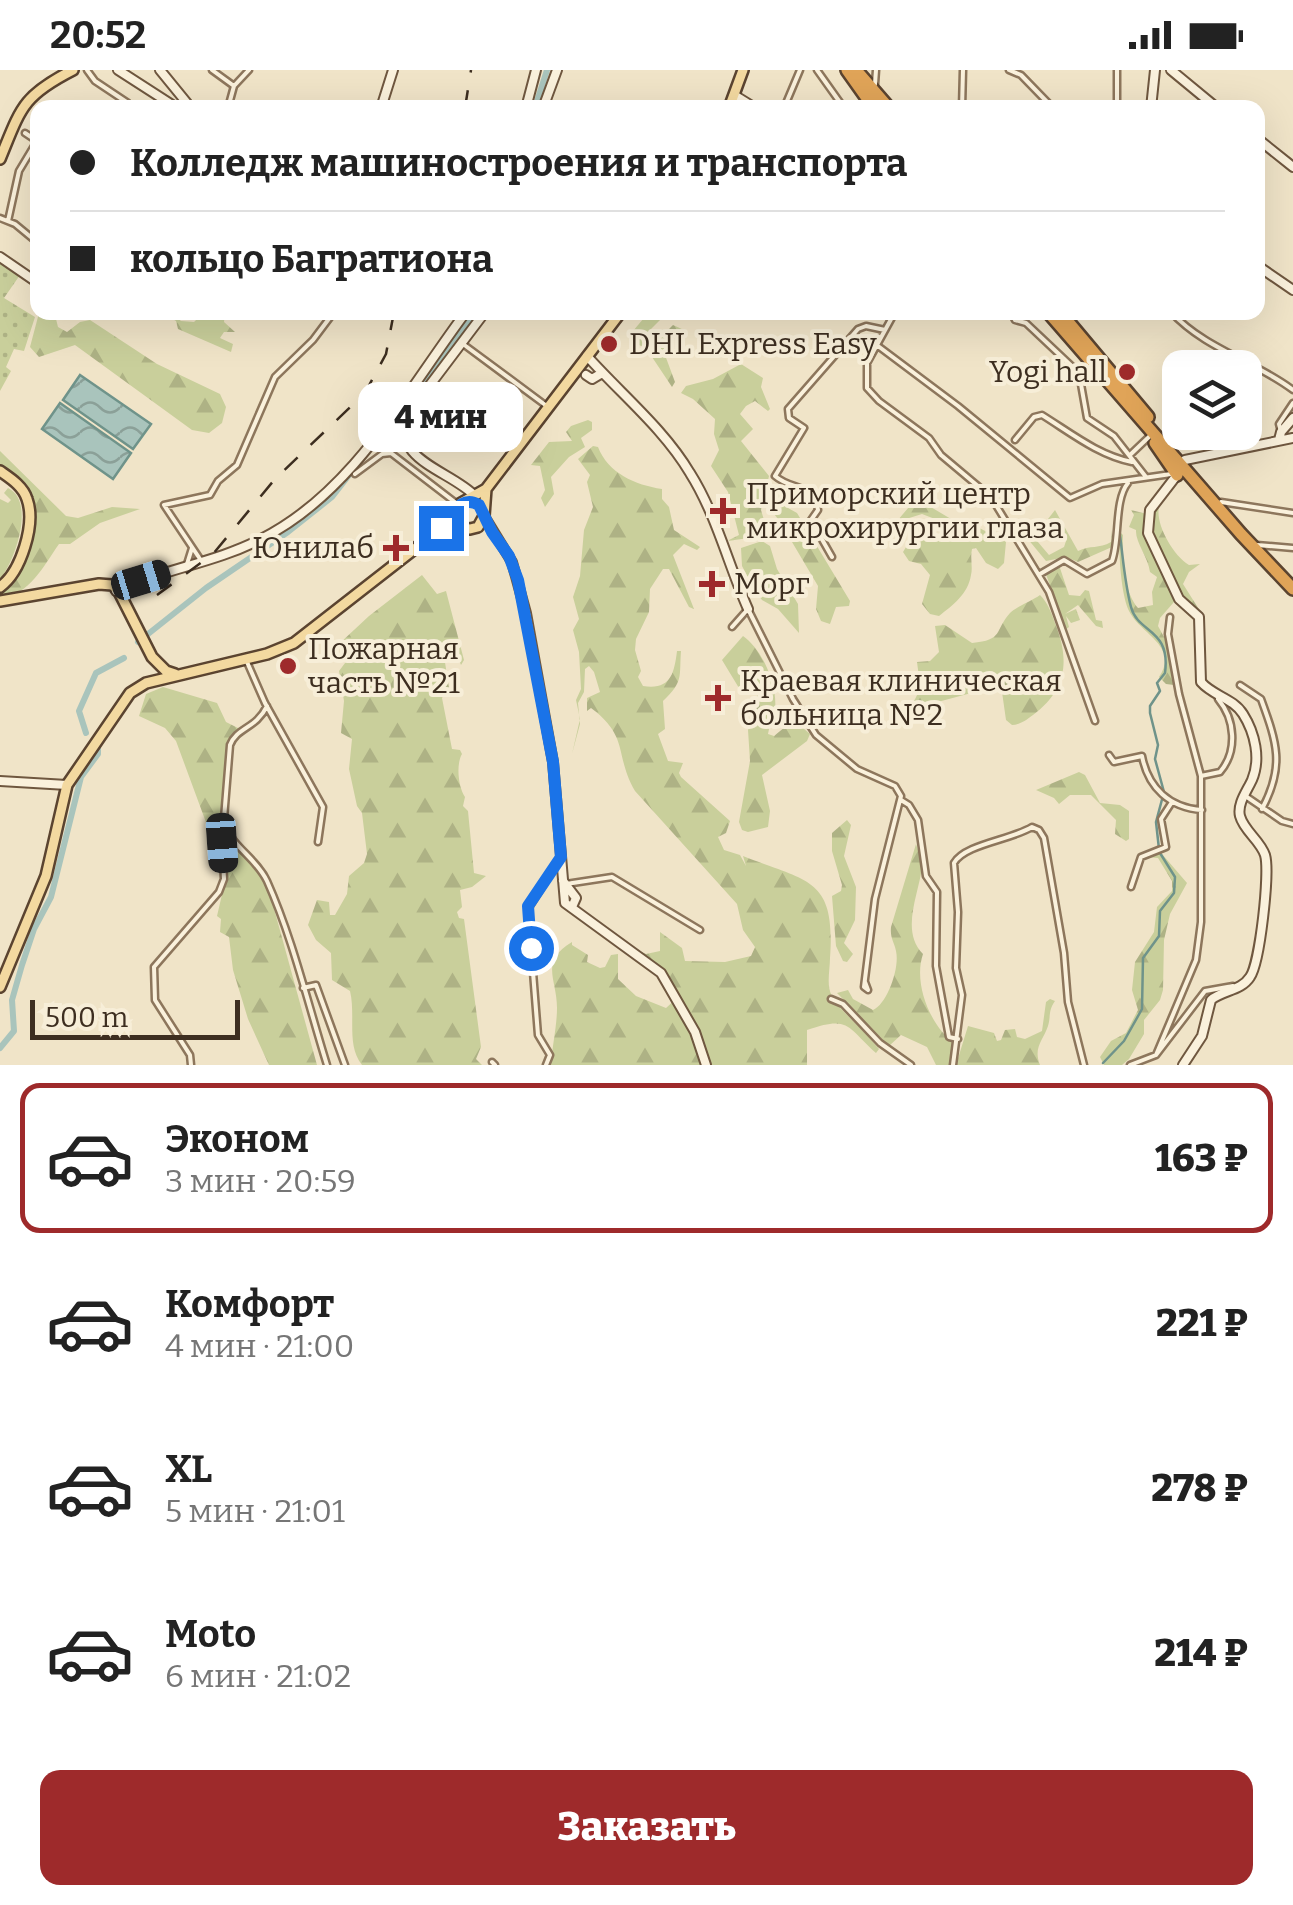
<!DOCTYPE html>
<html lang="ru">
<head>
<meta charset="utf-8">
<style>
	body { margin:0; font-family:Bitter,serif; background:#f6f6f6; color:#222; height:100vh; display:flex; flex-direction:column; font-size:38px; white-space:nowrap }
	* { box-sizing:border-box; margin:0 }
	p { font-size:32px; color:#767676 }
	.icon { flex:none; width:55px; height:55px; fill:none; stroke:currentColor; stroke-width:2; stroke-linecap:round; stroke-linejoin:round }
	.map { position:relative; height:995px; overflow:hidden }
	.side { display:flex; flex-direction:column; background:#fff; flex:1 }
	.side>* { flex:none }
	.guide { position:absolute; left:30px; top:30px; width:1235px; height:220px; border-radius:20px; box-shadow:0 10px 40px #0002; display:grid; align-content:center; height:220px; padding:0 40px; background:#fff }
	.controls { position:absolute; left:1162px; top:280px; display:grid; gap:20px }
	.controls a { display:grid; place-items:center; width:100px; height:100px; border-radius:20px; background:#fff; box-shadow:0 10px 40px #0002; font-size:50px }
	.scale { position:absolute; left:30px; bottom:25px; width:210px; box-sizing:border-box; padding-left:10px; border:5px solid #3d2e20; border-top:0; font-size:28px; line-height:35px; white-space:nowrap; color:#3d2e20; -webkit-text-stroke:8px #f7eed8; paint-order:stroke }
	.end { position:absolute; width:45px; height:45px; margin:-22px; border:12px solid #1a73e8; background:#fff; box-shadow:0 0 0 5px #fff }
	.from { border-radius:50% }
	.bubble { position:absolute; height:70px; border-radius:20px; background:#fff; box-shadow:0 10px 40px #0002; font-size:32px; font-weight:800; line-height:70px; text-align:center }
	.car { position:absolute; width:30px; height:60px; margin:-30px -15px; border-radius:12px; box-shadow:0 0 8px 2px #0007; background:linear-gradient(#222 24%,#8ab4d8 0 40%,#222 0 76%,#8ab4d8 0 86%,#222 0) }
	.guide b { display:flex; align-items:center; gap:35px; height:95px; font-size:38px }
	.guide b+b { border-top:2px solid #e0e0e0 }
	.guide i { width:25px; height:25px; background:#222 }
	ul { padding:18px 0 0; list-style:none }
	li { display:flex; align-items:center; gap:30px; height:150px; margin:0 20px 15px; padding:0 20px; border:5px solid transparent; border-radius:20px }
	li div { flex:1 }
	li b { display:block; font-size:38px }
	li em { font-style:normal; font-weight:800 }
	li.selected { border-color:#9e2a2b }
	li>.icon { width:90px; height:90px; stroke-width:1.5 }
	.button { display:flex; gap:20px; margin-top:auto; padding:20px 40px }
	.button a { flex:1; height:115px; border-radius:20px; background:#9e2a2b; color:#fff; font-size:40px; font-weight:800; line-height:115px; text-align:center }
	.status { display:flex; justify-content:space-between; align-items:center; height:70px; padding:0 50px; background:#fff; direction:ltr }
	.status svg { height:28px; fill:currentColor }
	.map>svg:first-child { display:block }
	.forest { fill:url(#forest-firs) }
	.garden { fill:url(#garden-dots) }
	.water { fill:url(#water-waves); stroke:#6f938a; stroke-width:2.5 }
	.lines { fill:none; stroke-linecap:round; stroke-linejoin:round }
	.stream { stroke:#6f938a; stroke-width:2.5 }
	.river { stroke:#a9c4bc; stroke-width:6 }
	.street-casing { stroke:#8d765c; stroke-width:9 }
	.secondary-casing { stroke:#6f573f; stroke-width:12 }
	.primary-casing { stroke:#5b4430; stroke-width:14 }
	.highway-casing { stroke:#5b4430; stroke-width:16 }
	.street { stroke:#faf1dc; stroke-width:4 }
	.secondary { stroke:#faf1dc; stroke-width:8 }
	.primary { stroke:#f3d9a0; stroke-width:9 }
	.highway { stroke:#e0a458; stroke-width:11 }
	.rail { stroke:#3d2e20; stroke-width:2.5; stroke-dasharray:18 18; stroke-linecap:butt }
	.route { stroke:#1a73e8; stroke-width:12 }
	.poi-dot { fill:#9e2a2b; stroke:#f7eed8; stroke-width:4 }
	.labels { text-anchor:middle; dominant-baseline:central; stroke-width:8; stroke-linejoin:round; paint-order:stroke }
	.poi-label { font-size:30px; fill:#3d2e20; stroke:#f7eed8; text-anchor:start }
</style>
</head>
<body>
<div class="status"><b>20:52</b><svg viewBox="0 0 49 12"><path d="M0 12V9h3v3zM5 12V6h3v6zM10 12V3h3v9zM15 12V0h3v12zM26 1h20v11H26zM47 4h2v5h-2z"/></svg></div>
<div class="map">
<svg width="1293" height="995" viewBox="0 0 1293 995">
	<defs>
		<pattern id="forest-firs" width="22" height="20" patternUnits="userSpaceOnUse" patternTransform="scale(2.5)"><rect width="22" height="20" fill="#c9cf9b"/><path d="M5 1l3.5 6h-7zM16 11l3.5 6h-7z" fill="#aeb285"/></pattern>
		<pattern id="garden-dots" width="8" height="8" patternUnits="userSpaceOnUse" patternTransform="scale(2.5)"><rect width="8" height="8" fill="#c9cf9b"/><path d="M2 2h.1M6 6h.1" fill="none" stroke="#aeb285" stroke-width="1.8" stroke-linecap="round"/></pattern>
		<pattern id="water-waves" width="16" height="10" patternUnits="userSpaceOnUse" patternTransform="scale(2.5)"><rect width="16" height="10" fill="#a9c4bc"/><path d="M0 5q4-4 8 0t8 0" fill="none" stroke="#8ba098"/></pattern>
	</defs>
	<rect width="100%" height="100%" fill="#f0e4c8"/>
	<path class="forest" d="M649,242L667,243L647,263L648,268L655,273L673,255L684,260L681,263L674,261L665,285L675,312L672,317L646,278L634,273L633,261Z
		M39,243L56,249L58,257L67,262L80,252L90,250L157,294L220,324L226,337L222,353L209,363L192,360L75,275L39,287L30,277Z
		M203,243H212L211,248L216,250L220,243H225L224,252L235,262H224L220,268L233,274L231,282L178,259L176,251L169,247L174,245L181,251L194,252Z
		M741,294L763,308L761,317L770,339L768,341L755,331L746,336L740,344L753,359L741,371L769,406L761,440L767,460L764,466L727,471L739,465L728,422L711,396L719,380L714,364L715,349L693,329L681,323L686,316L713,309Z
		M588,350L592,352V360L581,368L585,377L569,387L551,407L554,424L545,437L541,428L545,420L540,396L531,395L549,372L572,371L566,362L571,356Z
		M593,376L598,377C608,403 635,415 662,419V429L669,437L674,460L700,477L697,480L684,474L673,485L694,539L689,537L669,499H663L650,519L649,542L636,569L635,580L641,601L638,607L643,616C670,620 674,605 677,581H681C679,607 684,611 663,631L665,659L658,664L668,691L683,693L679,703L681,707L730,751L726,763L718,767L724,780L740,785L746,796L743,786C808,812 836,807 830,888C830,900 826,916 832,926C839,940 863,959 873,972L879,979L876,983C847,957 850,945 807,960V995H551C552,977 557,956 557,938C557,908 539,892 572,872V875L588,885L587,892L600,898L605,897L611,885L618,884V909L636,926L666,938L677,928L676,920L633,878L646,884L660,881V862L682,878L685,891L725,892L751,886L755,877L743,860L737,834L635,721C614,685 630,667 591,638L587,641V628L600,622L594,602L589,596L585,599L584,622L578,633L580,654L572,684L580,649L576,630L581,619L579,582L573,560L579,549L573,527L580,506L584,460L593,437L587,412L590,405L578,389Z
		M0,381L66,446L78,448L112,437L140,439L100,453L70,474H59C43,497 30,524 0,529V520L7,516L32,442L11,405L0,397Z
		M776,415L810,423L815,432L791,426L786,432L788,438L797,443L850,531L849,536L836,537L830,554L821,551L816,539L818,516L792,472L777,466L786,460L769,437V421Z
		M8,418C36,431 15,491 0,509V429L8,433L11,430L4,423Z
		M919,430L951,449L968,452L1006,472L1004,493L998,499L986,493L976,478L972,479C970,488 973,497 971,505C968,524 953,535 939,546L930,544L922,534L930,505L921,494L909,491L903,482L911,469L947,468L948,454L922,444L906,449L904,464L892,457L914,431Z
		M1160,434C1153,449 1171,484 1189,495L1200,494L1189,502L1183,514L1200,541L1180,527L1150,465L1151,446Z
		M1055,440L1078,481C1090,475 1099,479 1111,472L1112,460V477L1078,492L1066,487L1046,491L1027,468L1032,465L1049,485L1064,477L1066,471L1048,449Z
		M1131,440L1147,444L1146,463L1173,521L1174,532L1160,548L1158,556L1169,576L1174,615L1166,614L1159,607C1180,576 1140,564 1129,541C1121,525 1118,480 1120,462L1123,465C1122,488 1123,520 1138,538L1153,535L1152,522L1157,507L1150,502C1148,487 1135,472 1136,460L1129,457L1134,445Z
		M762,471L770,476L777,499L798,534L799,563L778,539L762,530L755,521L742,496L741,478Z
		M1059,495L1069,525L1080,526L1085,520L1089,521L1096,550L1102,551L1103,558L1096,556L1078,535L1065,544L1076,539L1080,550L1071,553L1066,546L1069,557L1065,560L1046,504Z
		M422,505L437,524L446,521L464,590L461,595L456,583L444,586L449,618L442,628L452,679L460,680L462,684C456,694 458,717 465,727L463,736L468,741L474,803L486,806L472,817L460,820L462,837L457,842L459,848L464,849L481,977L476,989L482,995H362C346,975 356,946 350,921L332,910L331,883L316,870L308,855L317,830L329,832L330,845H335L347,824L349,806L364,793L367,784L362,743L357,736L349,699L352,669L341,663L344,631L339,601L348,589L340,573L369,546Z
		M1040,525C1048,533 1051,542 1055,553C1070,590 1067,620 1033,645C1026,650 1022,654 1012,655L1006,650L1001,615L908,640C923,619 920,616 917,592L930,591L939,582L935,556L945,555L972,573C1004,570 994,561 1010,543C1017,536 1032,531 1040,525Z
		M743,566C762,579 778,615 775,640C773,648 769,656 768,664L774,666L791,652H796L810,664L807,671L762,705L770,741L768,757L748,762L742,760L739,752L750,691L748,660L757,637L758,616L750,611L742,623L722,590Z
		M163,617L217,633L226,652L240,659L227,674L218,765L214,774L176,671L165,658L139,646L146,624Z
		M1079,702L1085,705L1100,733L1120,735L1129,741V769L1126,771L1115,764L1116,750L1091,725H1070L1059,734L1054,728L1036,720Z
		M847,750L851,755L844,786L856,817L855,850L844,873L853,884L847,892L843,891L836,876L832,826L841,821L842,815L832,781V763Z
		M224,763L261,804L270,824L317,995H269L248,949L233,900L229,867L220,862L221,849L217,846L227,803L222,785Z
		M916,774C918,781 923,789 922,797C919,824 900,861 923,884C913,913 930,956 955,974L949,995H936L927,977L901,965L889,976L837,923L848,920L853,929L873,940C887,934 900,898 896,881C894,871 890,869 891,857Z
		M1146,784H1162L1187,813L1170,844L1164,870L1163,920L1160,930L1144,950V964L1129,989L1122,995H1104L1100,987L1111,971L1126,963L1138,940L1132,920L1135,892L1154,862L1157,837L1172,821V811L1158,788L1146,787Z
		M1050,929L1055,931C1048,941 1051,946 1048,956C1043,971 1033,977 1040,995H956L968,956L994,963L997,971L1001,970L1005,960L1015,959L1017,967L1025,969L1042,961L1046,932Z"/>
	<path class="garden" d="M0,191L20,205L4,228L35,247L24,281L14,279L6,297L11,301L0,321Z"/>
	<path class="water" d="M80,305L151,354L133,379L63,330Z
		M60,333L131,383L113,409L42,359Z"/>
	<g class="lines">
		<path class="stream" d="M1119,458C1123,485 1124,510 1131,537C1138,564 1171,558 1165,603L1157,613L1160,621L1150,636V643L1158,675L1155,689L1164,722L1156,752L1159,779
			M1103,993L1124,971L1142,939L1143,888L1159,866L1160,841L1174,823L1175,807L1160,783"/>
		<path class="river" d="M535,38L547,0
			M138,572L206,518L288,462L332,427L476,242
			M86,663L79,641L96,603L124,588
			M0,978L14,961L12,930L22,895L34,859L51,827L81,707L98,684V677"/>
		<g class="street-casing">
			<path id="street" d="M87,0L95,11L128,33V38
				M212,0L234,16
				M817,0L844,38
				M1009,0L1021,5L1053,38
				M1117,0V38
				M875,14L876,0
				M228,38L234,16L249,0
				M784,38L800,0
				M962,38L963,0
				M0,148L15,154L38,173
				M8,151L19,101L37,71L25,63
				M895,242L867,293V318L879,331L929,368L941,385L991,427L1049,522L1095,651
				M1011,242L1015,250L1026,253L1079,303L1087,348L1114,366L1146,407
				M1171,242C1205,279 1255,291 1293,320
				M463,274L548,337
				M878,276L958,336L1070,428L1102,414L1171,404
				M1281,362L1279,354L1293,333
				M1015,370L1034,347L1042,345C1071,363 1098,385 1132,392
				M1131,384L1152,364
				M355,404L382,384L391,383L456,433
				M1221,432L1293,443
				M1257,475L1293,478
				M832,487L811,450L818,440C815,413 792,421 775,406L804,358L789,348L788,339L858,259L866,256L885,260
				M200,489L164,435L210,425L218,411L237,395L275,307L313,270L334,242
				M187,494L192,478
				M1040,504L1064,490L1087,504L1112,491C1120,470 1114,430 1128,413
				M732,557L748,539L793,629L816,665L857,699L895,716L901,726L875,829L864,917L868,920L865,912
				M247,592L265,633L323,737L318,772
				M1240,615L1261,629C1277,673 1285,696 1262,739
				M1109,685L1114,692L1142,686C1148,718 1170,738 1202,740
				M1201,706L1220,702C1238,681 1235,649 1218,629
				M1244,725L1282,751L1293,754
				M901,730L909,735L918,750L926,806L937,822L936,896L949,967L958,969
				M225,756C234,778 257,789 267,811C293,869 308,934 327,995
				M566,814L612,807L700,860
				M1131,817L1141,787L1166,777L1161,749L1172,732
				M303,918L316,915L345,995
				M831,929L843,934L880,973L911,995
				M1156,985L1196,890L1201,852V706L1179,624L1168,564L1170,547
				M1156,985L1205,921L1233,916
				M492,992L495,995
				M191,995L190,985L155,930L154,897L219,822L224,809L222,773L230,675C237,657 256,659 267,636
				M546,995L550,985L538,965L528,839L559,790
				M953,995L962,925L956,898L958,842L954,793C965,774 1011,770 1032,757L1039,760L1044,768L1064,883L1068,932L1084,995
				M1130,995L1156,985"/>
		</g>
		<g class="secondary-casing">
			<path id="secondary" d="M118,0L177,38
				M160,0L191,38
				M1171,0L1217,38
				M734,25L755,38
				M381,38L393,0
				M526,38L536,0
				M543,38L557,0
				M1151,38L1155,0
				M1258,69L1293,97
				M0,187L38,213
				M1258,196L1293,220
				M587,286C621,324 664,359 690,403C716,444 728,494 748,539
				M586,305L592,309L602,303
				M1279,370L1281,362L1293,348
				M1185,390L1293,368
				M1180,401L1150,440L1148,463L1179,529L1199,547L1201,612C1213,626 1233,628 1243,644C1255,663 1261,689 1252,710C1247,721 1237,734 1240,746C1244,761 1260,770 1265,785C1270,802 1260,893 1250,907C1241,921 1223,920 1211,930L1202,966L1183,995
				M475,426C450,400 389,390 408,344L485,242
				M484,446L512,492L526,543L553,692L565,833L661,903L695,962L706,995
				M116,521C163,499 215,493 261,469C353,423 406,322 466,242
				M0,711L67,715
				M563,811L576,828L572,837"/>
		</g>
		<g class="primary-casing">
			<path id="primary" d="M729,38L743,0
				M0,89C21,38 22,26 73,0
				M0,401C10,408 23,416 27,429C36,454 21,502 0,517
				M444,456L470,459L478,457L484,446L486,419
				M0,531L99,514L112,515L118,520L152,587L166,601L175,604
				M0,917L46,806L67,715L130,623L146,613L267,584L294,573L444,456L461,433L486,419L621,242"/>
		</g>
		<g class="highway-casing">
			<path id="highway" d="M847,0L874,38
				M856,0L889,38
				M1048,242L1241,464L1293,519
				M1060,242L1148,347
				M1155,373L1177,405"/>
		</g>
		<use href="#street" class="street"/>
		<use href="#secondary" class="secondary"/>
		<use href="#primary" class="primary"/>
		<use href="#highway" class="highway"/>
		<path class="rail" d="M465,38L471,0
			M157,525L213,484L275,409L365,323L386,284L394,242"/>
	</g>
	<g class="lines">
		<path class="route" d="M441,458C453,446 460,424 479,435L492,462L509,486L518,510L553,692L561,787L528,836L531,878"/>
	</g>
	<g class="poi-dot">
		<circle cx="609" cy="274" r="10"/>
		<circle cx="1127" cy="302" r="10"/>
		<path d="M718 426h10v10h10v10h-10v10h-10v-10h-10v-10h10z"/>
		<path d="M391 463h10v10h10v10h-10v10h-10v-10h-10v-10h10z"/>
		<path d="M707 499h10v10h10v10h-10v10h-10v-10h-10v-10h10z"/>
		<circle cx="288" cy="596" r="10"/>
		<path d="M713 613h10v10h10v10h-10v10h-10v-10h-10v-10h10z"/>
	</g>
	<g class="labels">
		<g class="poi-label">
			<text x="629" y="274">DHL Express Easy</text>
			<text x="1107" y="302" text-anchor="end">Yogi hall</text>
			<text x="746" y="424">Приморский центр<tspan x="746" dy="34">микрохирургии глаза</tspan></text>
			<text x="374" y="478" text-anchor="end">Юнилаб</text>
			<text x="734" y="514">Морг</text>
			<text x="308" y="579">Пожарная<tspan x="308" dy="34">часть №21</tspan></text>
			<text x="740" y="611">Краевая клиническая<tspan x="740" dy="34">больница №2</tspan></text>
		</g>
	</g>
</svg>
<div class="controls">
<a><svg class="icon" aria-label="layers" viewBox="0 0 24 24"><path d="M12 4l9 5-9 5-9-5zM3 14l9 5 9-5"/></svg></a>
</div>
<div class="scale">500 m</div>
<i class="end from" style="left:531px;top:878px"></i>
<i class="end" style="left:441px;top:458px"></i>
<div class="bubble" style="left:358px;top:312px;width:165px">4 мин</div>
<i class="car" style="left:141px;top:510px;rotate:73deg"></i>
<i class="car" style="left:222px;top:773px;rotate:176deg"></i>
<div class="guide">
<b><i class="from"></i>Колледж машиностроения и транспорта</b>
<b><i></i>кольцо Багратиона</b>
</div>
</div>
<section class="side">
<ul>
<li class="selected"><svg class="icon" aria-label="car" viewBox="0 0 24 24"><path d="M5 17H2v-5l4-1 3-4h7l3 4 3 1v5h-3M9 17h6M6 11h13"/><circle cx="7" cy="17" r="2"/><circle cx="17" cy="17" r="2"/></svg><div><b>Эконом</b><p>3 мин · 20:59</p></div><em>163 ₽</em></li>
<li><svg class="icon" aria-label="car" viewBox="0 0 24 24"><path d="M5 17H2v-5l4-1 3-4h7l3 4 3 1v5h-3M9 17h6M6 11h13"/><circle cx="7" cy="17" r="2"/><circle cx="17" cy="17" r="2"/></svg><div><b>Комфорт</b><p>4 мин · 21:00</p></div><em>221 ₽</em></li>
<li><svg class="icon" aria-label="car" viewBox="0 0 24 24"><path d="M5 17H2v-5l4-1 3-4h7l3 4 3 1v5h-3M9 17h6M6 11h13"/><circle cx="7" cy="17" r="2"/><circle cx="17" cy="17" r="2"/></svg><div><b>XL</b><p>5 мин · 21:01</p></div><em>278 ₽</em></li>
<li><svg class="icon" aria-label="car" viewBox="0 0 24 24"><path d="M5 17H2v-5l4-1 3-4h7l3 4 3 1v5h-3M9 17h6M6 11h13"/><circle cx="7" cy="17" r="2"/><circle cx="17" cy="17" r="2"/></svg><div><b>Moto</b><p>6 мин · 21:02</p></div><em>214 ₽</em></li>
</ul>
<div class="button"><a>Заказать</a></div>
</section>
</body>
</html>
